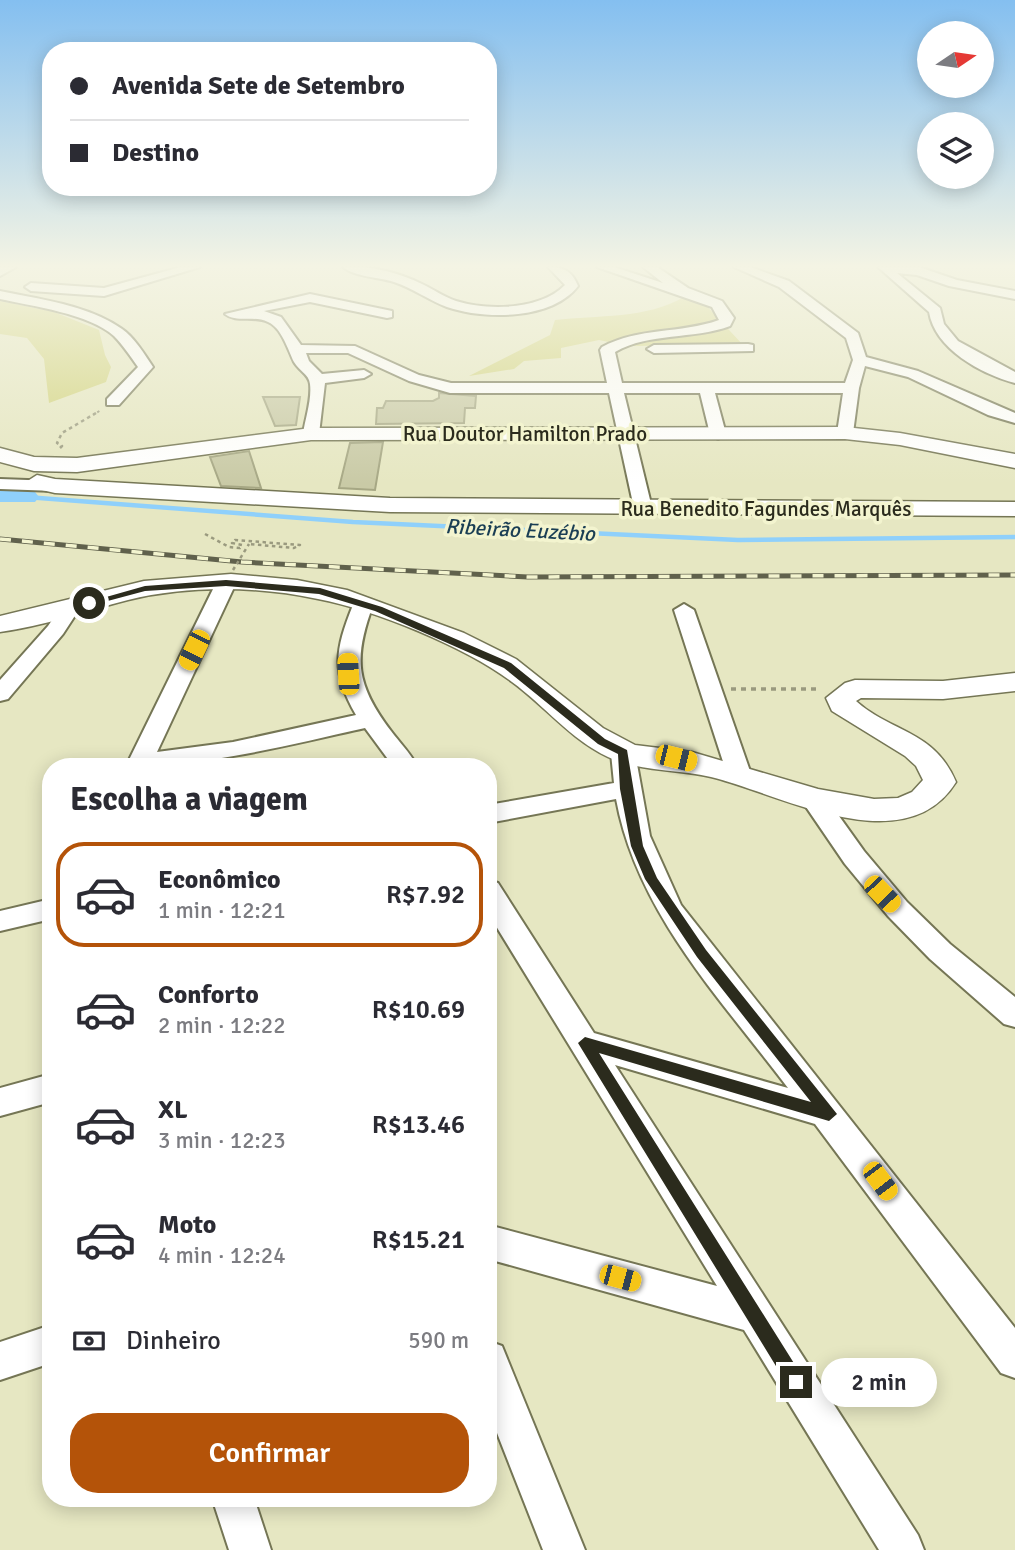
<!DOCTYPE html>
<html lang="pt">
<head>
<meta charset="utf-8">
<style>
	body { margin:0; font-family:Signika,sans-serif; background:#f2f2f3; color:#2b2b33; height:100vh; display:flex; flex-direction:column; font-size:26px; white-space:nowrap }
	* { box-sizing:border-box; margin:0 }
	p { font-size:23px; color:#7c7c81 }
	.icon { flex:none; width:38px; height:38px; fill:none; stroke:currentColor; stroke-width:2; stroke-linecap:round; stroke-linejoin:round }
	.map { position:relative; flex:1; overflow:hidden }
	.panel { position:absolute; left:42px; top:758px; width:455px; height:749px; display:flex; flex-direction:column; background:#fff; border-radius:28px; box-shadow:0 4px 18px #0003 }
	.panel>* { flex:none }
	.guide { position:absolute; left:42px; top:42px; width:455px; height:154px; border-radius:28px; box-shadow:0 4px 18px #0003; display:grid; align-content:center; height:154px; padding:0 28px; background:#fff }
	.needle { width:46px; rotate:77deg }
	.tools { position:absolute; left:917px; top:21px; display:grid; gap:14px }
	.tools a { display:grid; place-items:center; width:77px; height:77px; border-radius:50%; background:#fff; box-shadow:0 4px 18px #0003; font-size:35px }
	.end { position:absolute; width:32px; height:32px; margin:-16px; border:9px solid #2b2b1d; background:#fff; box-shadow:0 0 0 4px #fff }
	.from { border-radius:50% }
	.bubble { position:absolute; height:49px; border-radius:24px; background:#fff; box-shadow:0 4px 18px #0003; font-size:23px; font-weight:600; line-height:49px; text-align:center }
	.car { position:absolute; width:21px; height:42px; margin:-21px -10px; border-radius:9px; box-shadow:0 0 5px 2px #0007; background:linear-gradient(#f5c518 24%,#345 0 40%,#f5c518 0 76%,#345 0 86%,#f5c518 0) }
	.guide b { display:flex; align-items:center; gap:24px; height:66px; font-size:26px }
	.guide b+b { border-top:2px solid #e1e1e2 }
	.guide i { width:18px; height:18px; background:#2b2b33 }
	ul { padding:0; list-style:none }
	li { display:flex; align-items:center; gap:21px; height:105px; margin:0 14px 10px; padding:0 14px; border:4px solid transparent; border-radius:28px }
	li div { flex:1 }
	li b { display:block; font-size:26px }
	li em { font-style:normal; font-weight:600 }
	li.current { border-color:#b45309 }
	li>.icon { width:63px; height:63px; stroke-width:1.5 }
	h2 { padding:0 28px; font-size:32px; line-height:84px }
	.pay { display:flex; align-items:center; gap:18px; height:77px; padding:0 28px; font-size:26px }
	.pay p { margin-inline-start:auto }
	.button { display:flex; gap:14px; margin-top:auto; padding:14px 28px }
	.button a { flex:1; height:80px; border-radius:28px; background:#b45309; color:#fff; font-size:28px; font-weight:600; line-height:80px; text-align:center }
	.map>svg:first-child { display:block }
	.green { fill:#d2d37e }
	.lines { fill:none; stroke-linecap:round; stroke-linejoin:round }
	.stream { stroke:#8fd0fb; stroke-width:4.5 }
	.river { fill:#8fd0fb; fill-rule:evenodd }
	.building { fill:#c9caa6; stroke:#a6a784; stroke-width:2 }
	.minor-casing { stroke:#757655; stroke-width:4 }
	.major-casing { stroke:#757655; stroke-width:3 }
	.path-far2 { stroke:#9a9a7f; stroke-width:2; stroke-dasharray:2.5 2.5; stroke-linecap:butt }
	.path-far1 { stroke:#9a9a7f; stroke-width:2.5; stroke-dasharray:3.5 3.5; stroke-linecap:butt }
	.path { stroke:#9a9a7f; stroke-width:3.5; stroke-dasharray:5 5; stroke-linecap:butt }
	.minor { fill:#fff; fill-rule:evenodd }
	.major { fill:#fff; fill-rule:evenodd }
	.rail-casing { stroke:#60614c; stroke-width:5 }
	.rail { stroke:#f3f4cf; stroke-width:3.5; stroke-dasharray:11; stroke-linecap:butt }
	.path-bridge { stroke:#9a9a7f; stroke-width:2.5; stroke-dasharray:3.5 3.5; stroke-linecap:butt }
	.route { fill:#2b2b1d }
	.labels { text-anchor:middle; dominant-baseline:central; stroke-width:7; stroke-linejoin:round; paint-order:stroke }
	.far-street-label { font-size:21px; fill:#2b2b1d; stroke:#f3f4cf }
	.far-water-label { font-size:21px; font-style:italic; fill:#1a3e54; stroke:#f3f4cf }
</style>
</head>
<body>
<div class="map">
<svg width="1015" height="1550" viewBox="0 0 1015 1550">
	<rect width="100%" height="100%" fill="#e6e7c2"/>
	<path class="green" d="M684,297L704,303L743,345L628,346L599,340L561,348V358L524,361L514,369L469,376L550,335L555,320C597,315 647,319 684,297Z
		M0,301L54,312L99,330L105,355L111,367L106,382L49,403L44,359L27,338L0,334Z"/>
	<g class="lines">
		<path class="stream" d="M22,489L26,497L353,522L738,540L1015,537"/>
		<path class="river" d="M0,486L35,492L39,497L35,502H0Z"/>
	</g>
	<path class="building" d="M439,393L476,396L475,408H465L464,423L376,424L377,408H383L386,401H433L439,398Z
		M263,397H300L296,425L275,426Z
		M383,442L375,490L339,488L350,443Z
		M249,451L261,488L221,486L210,457Z"/>
	<g class="lines">
		<g class="minor-casing">
			<path id="minor" d="M0,267H16L0,276Z
				M181,267H200L104,296L31,291L25,287L31,283L104,288Z
				M343,267C369,265 398,272 422,284C433,289 444,297 456,301C488,311 541,310 565,285L548,267C564,267 572,271 578,286C552,320 485,320 447,307C428,300 413,288 394,282C379,277 355,277 343,267Z
				M597,267H614L663,283L643,267H657L688,288L722,301L734,318L730,326C692,340 650,332 615,352L622,383H845L853,360L846,338L779,287L734,267H750L789,281L858,333L866,357L918,371L1015,413V423L988,415L908,377L865,366L859,388L853,433L845,438L837,433L843,393H715L726,434L718,439L710,434L700,393H624L652,508L643,513L634,508L609,393H450L409,381L348,353H306L309,361L322,374L364,370L371,374L364,378L325,383L319,434L311,439L303,434C305,419 312,400 310,384C309,374 299,371 294,362C288,350 282,328 268,322C254,315 236,323 225,314L310,294L392,311V317L387,318L310,302L264,311L281,317L301,345L355,346L419,375L451,383H607L600,350L602,347C639,327 680,334 719,320L712,307Z
				M878,267H919L957,280L1015,291V299L949,286L917,275L897,273L940,308L944,324L958,341L1015,372V383C981,374 935,349 929,312Z
				M0,291C39,299 88,305 122,329C134,337 145,355 153,367L119,405H107V399L138,367C131,357 123,345 114,336C90,314 32,306 0,299Z
				M748,344L753,345V351L654,353L647,349L654,345Z
				M0,479L55,481L64,486L55,491L0,489Z
				M226,577L236,583L157,752L233,742L356,715C331,672 335,650 353,605L363,599L373,605C353,659 356,685 391,731C400,743 411,754 417,766H393L365,728C285,746 208,766 126,766L216,583Z
				M70,602L80,608L63,634L8,699L0,701V680L48,626L63,604Z
				M684,604L694,610L751,774L748,780H730L727,774L674,610Z
				M623,745L631,748L635,753L650,836L681,905L1015,1328V1378L1001,1373L815,1124L615,1065L918,1535L924,1550H879L744,1330L488,1259V1225L717,1286L488,913V880L498,883L594,1033L788,1088C721,999 637,913 616,799L488,823V805L614,783L611,753L615,748Z
				M815,793L824,795L864,851L907,902L950,944L1015,997V1027L1004,1024L930,959L888,916L845,864L802,801L806,795Z
				M51,899V919L0,931V911Z
				M51,1074V1102L0,1116V1088Z
				M51,1325V1363L0,1380V1342Z
				M488,1341L502,1346L585,1550H543L488,1410Z
				M212,1498H254L271,1550H229Z"/>
		</g>
		<g class="major-casing">
			<path id="major" d="M845,427L900,433L1015,454V468L900,445L845,439L311,440L77,472L34,471L0,462V448L34,457L77,458L311,428Z
				M37,475L55,479L390,498L1015,502V516L390,512L55,493L29,487L26,482Z
				M231,574L297,580L347,590L464,633L516,659L603,728L635,745L692,752L818,789L874,799L898,798L912,792L923,780L916,766L905,756L832,711L826,698L845,683L855,680L943,681L1015,673V691L943,699L861,698L856,701C892,733 934,730 956,782C905,864 781,794 711,777C678,769 639,772 608,757C570,739 545,706 512,682C466,647 375,610 318,599C257,586 189,585 128,600C85,611 44,626 0,632V616L144,581Z"/>
		</g>
		<path class="path-far2" d="M93,415L101,410"/>
		<path class="path-far1" d="M60,448L62,446L57,443L62,433L96,413
			M205,534L229,547L240,548L242,545L232,543L235,540L300,545L294,548L249,544"/>
		<path class="path" d="M731,689H821"/>
		<use href="#minor" class="minor"/>
		<use href="#major" class="major"/>
		<g class="rail-casing">
			<path id="rail" d="M0,539L242,562L528,577L1015,575"/>
		</g>
		<use href="#rail" class="rail"/>
		<path class="path-bridge" d="M233,570L249,544"/>
	</g>
	<linearGradient id="sky" x2="0" y2="1"><stop stop-color="#84bff0"/><stop offset="0.55" stop-color="#f4f4e4"/><stop offset="1" stop-color="#f4f4e4" stop-opacity="0"/></linearGradient>
	<rect width="1015" height="484" fill="url(#sky)"/>
	<path class="route" d="M226,580L320,588L382,607L511,663L605,739L627,750L643,846L657,878L706,950L837,1114L829,1121L599,1053L802,1376L805,1382L802,1389L796,1392L790,1389L578,1043L585,1037L811,1102L697,957L645,879L631,846L620,789L618,754L598,744L504,668L375,611L319,594L226,586L145,591L89,606L85,603L145,586Z"/>
	<g class="labels">
		<g class="far-street-label">
			<text x="525" y="434">Rua Doutor Hamilton Prado</text>
			<text x="766" y="509">Rua Benedito Fagundes Marquês</text>
		</g>
		<g class="far-water-label">
			<text transform="translate(520 530) rotate(3)">Ribeirão Euzébio</text>
		</g>
	</g>
</svg>
<div class="tools">
<a><svg class="needle" viewBox="-14 -14 28 28"><path d="M0-13l5 13h-10z" fill="#e53935"/><path d="M0 13l5-13h-10z" fill="#7c7c81"/></svg></a>
<a><svg class="icon" aria-label="layers" viewBox="0 0 24 24"><path d="M12 4l9 5-9 5-9-5zM3 14l9 5 9-5"/></svg></a>
</div>
<i class="end from" style="left:89px;top:603px"></i>
<i class="end" style="left:796px;top:1382px"></i>
<div class="bubble" style="left:821px;top:1358px;width:116px">2 min</div>
<i class="car" style="left:194px;top:650px;rotate:206deg"></i>
<i class="car" style="left:348px;top:674px;rotate:357deg"></i>
<i class="car" style="left:676px;top:758px;rotate:104deg"></i>
<i class="car" style="left:882px;top:894px;rotate:136deg"></i>
<i class="car" style="left:880px;top:1181px;rotate:143deg"></i>
<i class="car" style="left:620px;top:1278px;rotate:105deg"></i>
<div class="guide">
<b><i class="from"></i>Avenida Sete de Setembro</b>
<b><i></i>Destino</b>
</div>
<section class="panel">
<h2>Escolha a viagem</h2>
<ul>
<li class="current"><svg class="icon" aria-label="car" viewBox="0 0 24 24"><path d="M5 17H2v-5l4-1 3-4h7l3 4 3 1v5h-3M9 17h6M6 11h13"/><circle cx="7" cy="17" r="2"/><circle cx="17" cy="17" r="2"/></svg><div><b>Econômico</b><p>1 min · 12:21</p></div><em>R$7.92</em></li>
<li><svg class="icon" aria-label="car" viewBox="0 0 24 24"><path d="M5 17H2v-5l4-1 3-4h7l3 4 3 1v5h-3M9 17h6M6 11h13"/><circle cx="7" cy="17" r="2"/><circle cx="17" cy="17" r="2"/></svg><div><b>Conforto</b><p>2 min · 12:22</p></div><em>R$10.69</em></li>
<li><svg class="icon" aria-label="car" viewBox="0 0 24 24"><path d="M5 17H2v-5l4-1 3-4h7l3 4 3 1v5h-3M9 17h6M6 11h13"/><circle cx="7" cy="17" r="2"/><circle cx="17" cy="17" r="2"/></svg><div><b>XL</b><p>3 min · 12:23</p></div><em>R$13.46</em></li>
<li><svg class="icon" aria-label="car" viewBox="0 0 24 24"><path d="M5 17H2v-5l4-1 3-4h7l3 4 3 1v5h-3M9 17h6M6 11h13"/><circle cx="7" cy="17" r="2"/><circle cx="17" cy="17" r="2"/></svg><div><b>Moto</b><p>4 min · 12:24</p></div><em>R$15.21</em></li>
</ul>
<div class="pay"><svg class="icon" aria-label="cash" viewBox="0 0 24 24"><path d="M3 7h18v10H3z"/><circle cx="12" cy="12" r="2"/></svg>Dinheiro<p>590 m</p></div>
<div class="button"><a>Confirmar</a></div>
</section>
</div>
</body>
</html>
